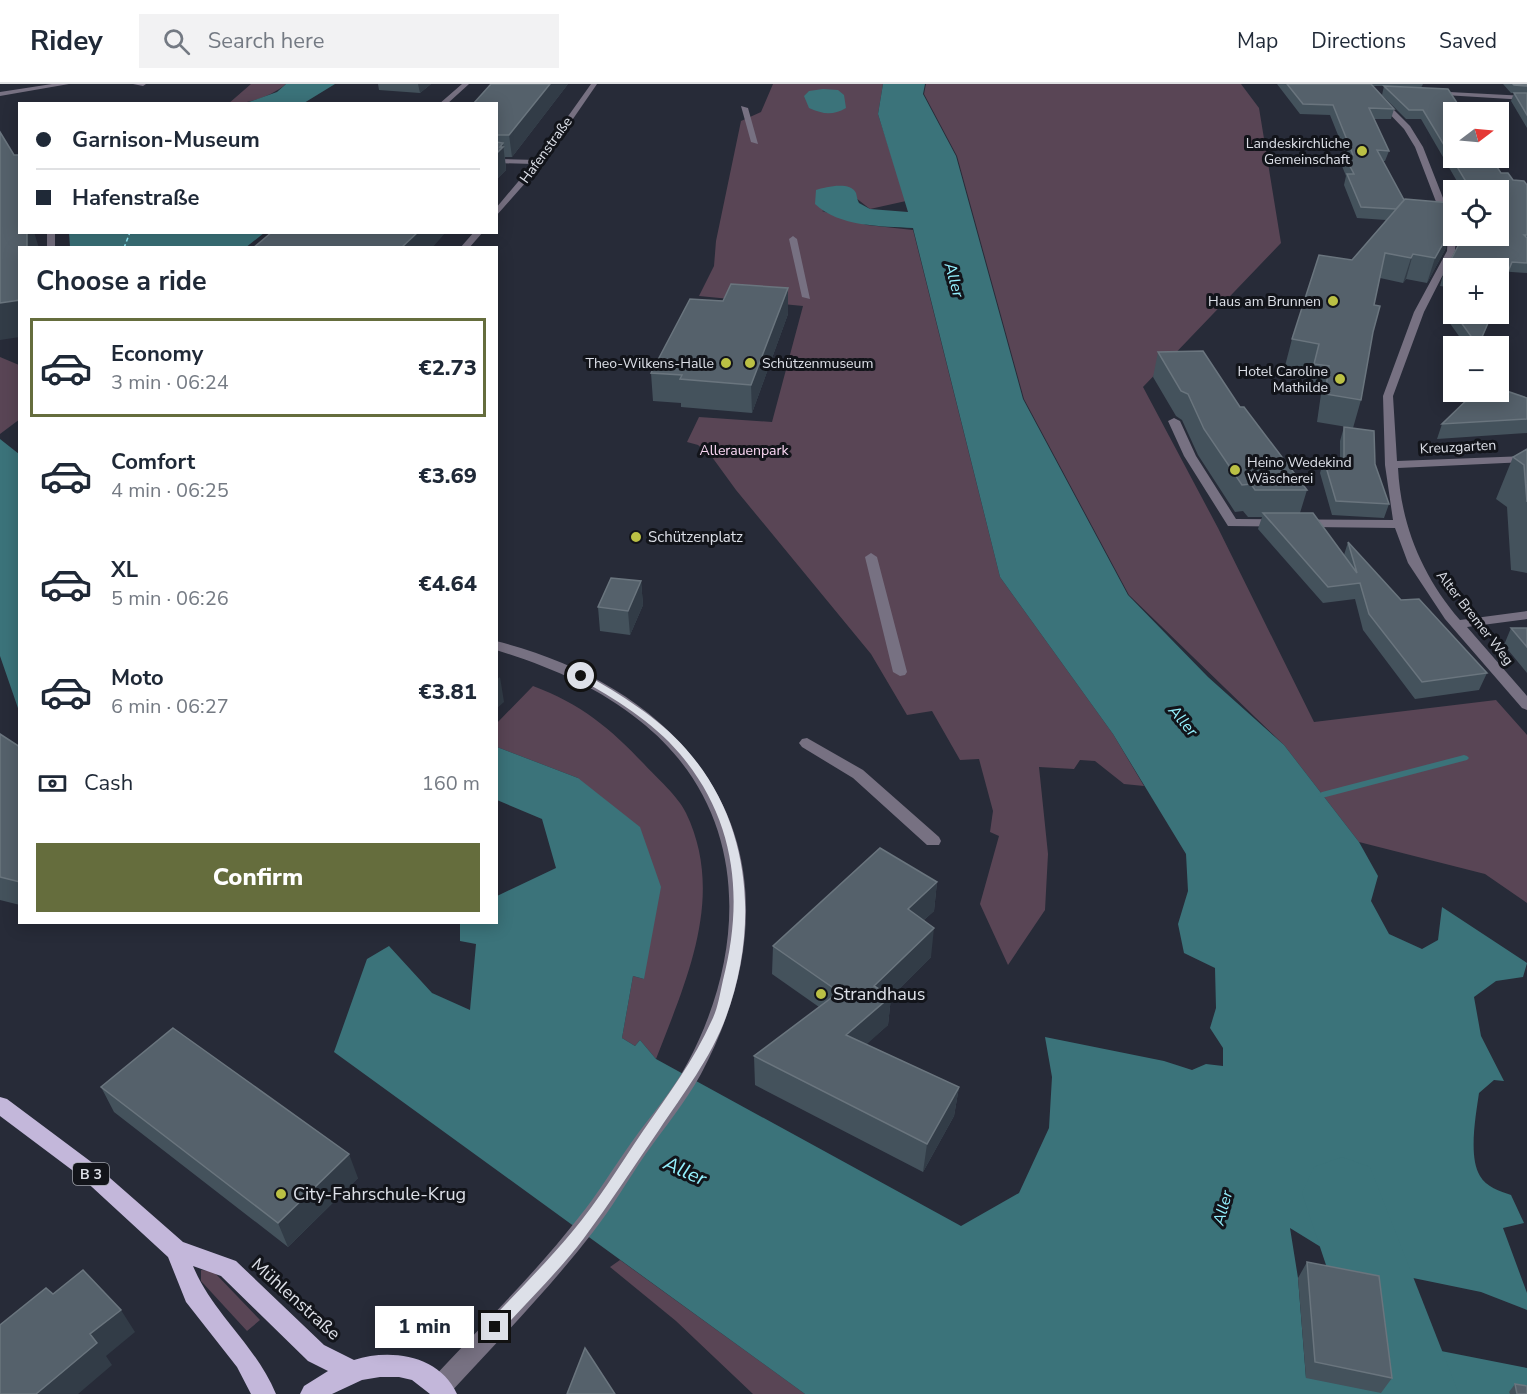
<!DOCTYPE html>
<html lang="en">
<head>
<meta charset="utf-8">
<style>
	body { margin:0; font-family:"Nunito Sans",sans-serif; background:#f2f2f3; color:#1f2937; height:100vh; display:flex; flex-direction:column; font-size:22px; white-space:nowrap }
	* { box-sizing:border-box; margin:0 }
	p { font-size:20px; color:#747a83 }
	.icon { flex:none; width:33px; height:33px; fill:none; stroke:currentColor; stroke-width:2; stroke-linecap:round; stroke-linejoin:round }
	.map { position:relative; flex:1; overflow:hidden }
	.drawer { position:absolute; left:18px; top:162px; width:480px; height:678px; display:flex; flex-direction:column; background:#fff; border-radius:0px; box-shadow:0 3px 15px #0003 }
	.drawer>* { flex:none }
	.top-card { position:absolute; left:18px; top:18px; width:480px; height:132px; border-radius:0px; box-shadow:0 3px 15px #0003; display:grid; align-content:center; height:132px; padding:0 18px; background:#fff }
	.needle { width:39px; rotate:74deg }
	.buttons { position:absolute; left:1443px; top:18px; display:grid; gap:12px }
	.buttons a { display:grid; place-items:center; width:66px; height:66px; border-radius:0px; background:#fff; box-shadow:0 3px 15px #0003; font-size:30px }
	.end { position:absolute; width:27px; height:27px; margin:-14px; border:8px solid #dde0e8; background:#111; box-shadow:0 0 0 3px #111 }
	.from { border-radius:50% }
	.bubble { position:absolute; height:42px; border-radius:0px; background:#fff; box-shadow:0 3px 15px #0003; font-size:20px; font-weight:800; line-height:42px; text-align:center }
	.top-card b { display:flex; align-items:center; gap:21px; height:57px; font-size:22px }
	.top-card b+b { border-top:2px solid #e0e1e3 }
	.top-card i { width:15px; height:15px; background:#1f2937 }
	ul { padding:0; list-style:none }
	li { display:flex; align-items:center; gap:18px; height:99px; margin:0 12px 9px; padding:0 6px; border:3px solid transparent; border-radius:0px }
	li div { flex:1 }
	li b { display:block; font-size:22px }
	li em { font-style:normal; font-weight:800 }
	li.active { border-color:#656d3d }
	li>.icon { width:54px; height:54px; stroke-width:1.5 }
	h2 { padding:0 18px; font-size:27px; line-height:72px }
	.pay { display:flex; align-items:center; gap:15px; height:66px; padding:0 18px; font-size:22px }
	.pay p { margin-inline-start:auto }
	.action { display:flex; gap:12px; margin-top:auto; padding:12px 18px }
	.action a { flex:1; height:69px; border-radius:0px; background:#656d3d; color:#fff; font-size:24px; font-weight:800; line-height:69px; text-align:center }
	header { display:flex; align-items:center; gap:36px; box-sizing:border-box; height:84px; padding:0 30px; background:#fff; border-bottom:2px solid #e0e1e3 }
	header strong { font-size:28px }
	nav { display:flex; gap:33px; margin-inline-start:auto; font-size:21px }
	.search { width:420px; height:54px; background:#f2f2f3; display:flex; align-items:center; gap:15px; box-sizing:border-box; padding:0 21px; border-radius:0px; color:#747a83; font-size:22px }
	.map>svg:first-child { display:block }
	.green { fill:#594555 }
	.water { fill:#3b737a }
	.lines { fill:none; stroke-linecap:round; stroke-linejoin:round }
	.stream { fill:#3b737a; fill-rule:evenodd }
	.river { fill:#3b737a; fill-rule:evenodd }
	.ferry { stroke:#94f1fe; stroke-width:1.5; stroke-dasharray:4 3; stroke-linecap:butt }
	.minor { fill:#777182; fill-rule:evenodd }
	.major { fill:#c3b7da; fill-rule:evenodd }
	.wall { fill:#44525c }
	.shaded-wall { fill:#323c47 }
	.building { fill:#55616b; stroke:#6a757e; stroke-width:1.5 }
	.route { fill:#dde0e8 }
	.poi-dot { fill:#bbc044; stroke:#12141a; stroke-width:2 }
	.labels { text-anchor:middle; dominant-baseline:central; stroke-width:6; stroke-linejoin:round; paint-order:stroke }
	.far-poi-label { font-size:14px; fill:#dde0e8; stroke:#12141a; text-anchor:end }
	.far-street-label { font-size:14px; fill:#dde0e8; stroke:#12141a }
	.far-park-label { font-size:14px; fill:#fad7f3; stroke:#12141a }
	.shield { fill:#12141a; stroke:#a0a3aa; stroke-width:1.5 }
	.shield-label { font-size:14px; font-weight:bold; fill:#dde0e8 }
	.poi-label { font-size:15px; fill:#dde0e8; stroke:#12141a; text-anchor:start }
	.water-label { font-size:16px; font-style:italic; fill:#94f1fe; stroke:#12141a }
	.near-poi-label { font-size:18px; fill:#dde0e8; stroke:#12141a; text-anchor:start }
	.near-street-label { font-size:18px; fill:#dde0e8; stroke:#12141a }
	.near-water-label { font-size:20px; font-style:italic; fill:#94f1fe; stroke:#12141a }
</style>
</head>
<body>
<header>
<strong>Ridey</strong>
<div class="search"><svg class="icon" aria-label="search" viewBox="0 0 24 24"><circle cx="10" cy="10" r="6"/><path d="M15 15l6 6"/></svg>Search here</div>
<nav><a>Map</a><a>Directions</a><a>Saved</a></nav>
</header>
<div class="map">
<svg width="1527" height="1310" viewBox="0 0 1527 1310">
	<rect width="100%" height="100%" fill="#272b38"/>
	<path class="green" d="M251,0H286C269,14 249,19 228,20Z
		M773,0H883L878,30L906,117L870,125L856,114L822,127L867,141L913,146L1000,493L1113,650L1144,702L1124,700L1095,677L1080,676L1074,685L1039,683L1048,770L1045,826L1008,881L980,820L999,752L990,748L993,727L979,675L960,676L932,627L907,631L871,570L736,406L712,373L698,361L687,358L699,333L772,338L803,222L699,212L714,182L716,157L741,37L761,28Z
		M926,0H1241L1259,24L1281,159L1143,303L1218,444L1314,638L1496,616L1527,651V819L1485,790L1359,758L1284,661L1129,511L1024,315L957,72L924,10Z
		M0,273L19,281L20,335L0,350Z
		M533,602C581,620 610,644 644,680C657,694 678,712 686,729C726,812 686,897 656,975L640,956L635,962L622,954L633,892L644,895L578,694L497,663L496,640Z
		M620,1176L805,1310H753L676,1237L610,1183Z
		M201,1186L213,1187L260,1236L247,1247L201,1197Z"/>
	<path class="water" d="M286,0H335L304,19H246L277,8Z
		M883,0H925L923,10L956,72L1023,315L1128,511L1208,593L1284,661L1359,758L1378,792L1371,817L1389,850L1422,865L1438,856L1442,823L1527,879L1523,893L1496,897L1474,913L1481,952L1504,997L1494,996L1479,1009C1476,1030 1468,1073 1480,1092C1486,1103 1500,1107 1511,1111L1524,1139L1503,1144L1527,1209V1226L1481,1208L1350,1181L1290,1144L1298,1194L1306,1294L1375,1254L1527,1284V1310H805L334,968L367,875L389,862L432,909L470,926L476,860L460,857V839L496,838L497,812L556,784L542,735L497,716V663L578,694L640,743L661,803L644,895L633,892L622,954L635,962L640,956L656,975L961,1142L1019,1109L1049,1044L1052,993L1045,953L1164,977L1192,986L1206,980L1223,982V964L1210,944L1216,924L1215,884L1184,869L1178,840L1188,807L1186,770L1113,650L1000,493L913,144C881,142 839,143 815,120L816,106C826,103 850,97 856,109C857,112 857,116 859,119L870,125L908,128L878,30Z
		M823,5L838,6L844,11L846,24C832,32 823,30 809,24L804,12L809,7Z
		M69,149V148L264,149L245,164L70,163Z
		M0,355L19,370V627L0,572Z"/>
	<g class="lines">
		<path class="stream" d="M1464,671L1467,672L1469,674L1467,676L1322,714L1317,711L1322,708Z"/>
		<path class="river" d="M1342,1073L1370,1083L1459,1310H1369L1302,1109L1314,1083Z"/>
		<path class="ferry" d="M124,164L130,148"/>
		<path class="minor" d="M52,0H69L0,12V8Z
			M133,0H146L143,2Z
			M462,0H469L447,20H439Z
			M591,0H597L542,80L496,132V124L533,80L496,79V75L537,76Z
			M1361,0H1368L1410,42L1423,63L1454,142V152H1456L1455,167L1424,228L1393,312L1397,377L1527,372V378L1398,384C1401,441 1422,492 1460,536L1527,527V535L1467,543L1527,612V626L1522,624L1445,535L1408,479L1395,444L1228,442L1184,372L1168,337L1174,334L1180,337L1196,372L1236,435L1393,436L1385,381L1383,312L1414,228L1447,167L1448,149L1415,63L1404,45Z
			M1430,7L1527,12V16L1428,10Z
			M741,22L748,24L758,60L751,58Z
			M47,148H55V164H47Z
			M474,148H483L469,164H460Z
			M793,152L797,155L810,215L802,213L789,155Z
			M871,469L877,473L907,588L905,591L900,592L893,588L865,473Z
			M496,557C580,578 662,622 709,696C768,789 750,898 701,990C685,1019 664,1044 645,1071C627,1097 612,1124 593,1148C549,1205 498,1257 449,1310H431L428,1303L432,1295C481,1242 534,1191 579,1133C598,1110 613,1084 631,1059C650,1032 673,1007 688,978C749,863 750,724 640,637C598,603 548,582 496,566Z
			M807,654L863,686L939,753L941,757L939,761H927L853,694L802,663L799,659L802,655Z"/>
		<path class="major" d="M0,1013L7,1015L94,1080L183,1158L236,1177L324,1261L354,1276C390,1264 440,1271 457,1310H430L412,1296L399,1293H380L362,1296L332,1310H300L304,1302L328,1287L308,1277L221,1192L193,1182C213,1230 255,1260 276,1310H251L237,1283L186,1218L168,1173L80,1092L0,1032Z"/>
	</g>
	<path class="wall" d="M378,0H431L420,9L379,6Z
		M568,0L512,73H505L506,86L496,96V20Z
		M1277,0H1371L1394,25L1391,35H1374L1389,67L1385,77H1383L1404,116L1453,142L1445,166L1427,199L1406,195L1403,199L1380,194L1374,221L1373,248L1361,316L1353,344L1317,338L1321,310L1306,307L1311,286L1285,282L1292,255L1352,176L1386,136L1357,134L1344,101L1346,92L1342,82L1344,71H1346L1330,31L1300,30Z
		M1371,0H1423L1421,4L1501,89L1513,96L1527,101V189L1454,184V230H1492L1479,262H1466L1444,231L1447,203L1440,202L1443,191L1457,165L1456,152H1498V106H1462L1421,35H1406L1382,11L1384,2H1373Z
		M1503,0H1527V44L1511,17L1514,9H1511Z
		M788,204V230L752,329L681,323V319L653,317L651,289L723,217Z
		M1158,268L1240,323L1307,406L1300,429L1344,471L1348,458L1401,516L1487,589L1479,606L1415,615L1363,546L1355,515L1323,519L1258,445L1262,433H1248L1243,427L1235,428L1198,371L1182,336L1176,332L1153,293Z
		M1527,314V349L1437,355L1442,340Z
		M1344,343L1375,380L1389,420L1384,434L1332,431L1320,389L1324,376L1340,377V357Z
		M1527,365V489L1511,486L1507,423L1496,415L1513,373Z
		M641,497L643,521L630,551L600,547L598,523Z
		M1511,544H1527V589L1504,561Z
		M0,650L20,663V821L0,816Z
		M937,798L934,827L924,836L931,873L891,913L888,941L866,960L959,1003L954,1032L923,1088L755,1001L754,972L819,923L772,890L773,862Z
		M101,1003L358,1094L288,1163L114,1028Z
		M1307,1178L1392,1294L1381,1309L1306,1294L1298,1194Z
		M1515,1300L1527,1310H1510L1509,1308Z"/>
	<path class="shaded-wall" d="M418,0H431L420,9Z
		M550,0H568L512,73L509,51Z
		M503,59L506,86L496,96V70Z
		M1453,142L1445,166L1427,199L1435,174Z
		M27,148H34L39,164H27Z
		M418,148H446L432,164H401Z
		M1413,170L1406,195L1403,199L1411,174Z
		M788,204V230L752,329L751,301Z
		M20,216V253L0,256V219Z
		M641,497L643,521L630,551L628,527Z
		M500,593L504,618L496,625V596Z
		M937,798L934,827L905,853L908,825Z
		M934,844L931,873L891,913L888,941L845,980L846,951L874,902Z
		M959,1003L954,1032L923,1088L927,1060Z
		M349,1070L358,1094L288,1163L278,1139Z
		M121,1226L135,1248L106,1272L112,1281L78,1310H36L90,1250Z"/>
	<path class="building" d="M491,0H550L509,51H496V20H473Z
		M1287,0H1371L1394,25L1369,24L1389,67L1377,66L1404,116L1396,125L1361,123L1347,90H1354L1344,71H1353L1333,21L1303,20Z
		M1513,0H1527V2L1514,1Z
		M1384,2L1448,5L1463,28H1454V74H1491L1501,89H1508L1513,96L1524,97L1527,101V151H1524L1527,154V179L1512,178L1498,212V184H1454V227L1448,220L1451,192L1443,191L1460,158V152H1498V106H1471L1423,26H1409Z
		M1514,9H1527V31Z
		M0,48L14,71H20V148H27V164H20V216L0,219Z
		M496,58L503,59L500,63H503L496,70Z
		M1405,115L1451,119L1453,142L1435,174L1413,170L1411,174L1385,169L1374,221L1380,222L1373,248L1361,316L1325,310L1329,282L1314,280L1319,260L1292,255L1319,171L1352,176Z
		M272,148H418L401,164H253Z
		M731,200L788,204L751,301L680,295L682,291L651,289L690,215L723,217Z
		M1455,230H1492L1478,262Z
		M1203,267L1240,323H1244L1307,406H1255L1251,400L1242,401L1204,345L1188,310L1181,307L1158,268Z
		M1498,304L1527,314V335L1442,340L1475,308H1498Z
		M1344,343L1374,347L1375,380L1389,420L1336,417L1324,376L1344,377Z
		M1527,365V418L1524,381L1513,373Z
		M1263,429H1313L1357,489L1348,458L1401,516L1419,515L1487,589L1422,598L1369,530L1360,499L1328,503Z
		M611,494L641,497L628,527L598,523Z
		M1511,544H1527V563Z
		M0,650L20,663V798L0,793Z
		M880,764L937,798L908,825L934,844L874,902L891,912L846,951L959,1003L927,1060L754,972L839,908L773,862Z
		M173,944L349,1070L278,1139L101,1003Z
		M1307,1178L1379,1192L1392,1294L1315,1278Z
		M83,1186L121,1226L90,1250L97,1259L36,1310H0V1241L46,1204L53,1210Z
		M585,1264L615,1310H567Z
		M1515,1300L1527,1302V1310H1517Z"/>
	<path class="route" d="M578,590H585C621,611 658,633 686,665C752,739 759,843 726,933C711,974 683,1010 659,1046C634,1082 610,1119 584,1154C559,1187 528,1217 500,1248L495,1250L489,1248L487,1243L489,1238C517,1208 546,1179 572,1148C598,1117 620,1081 643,1047C668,1011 694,976 712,936C718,924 720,909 723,896C744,815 736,736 680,670C652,637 615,615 578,594Z"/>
	<g class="poi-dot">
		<circle cx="1362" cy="67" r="6"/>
		<circle cx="1333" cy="217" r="6"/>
		<circle cx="726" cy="279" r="6"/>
		<circle cx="750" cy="279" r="6"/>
		<circle cx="1340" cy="295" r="6"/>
		<circle cx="1235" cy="386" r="6"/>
		<circle cx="636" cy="453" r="6"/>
		<circle cx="821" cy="910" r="6"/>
		<circle cx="281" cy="1110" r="6"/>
	</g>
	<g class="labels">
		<g class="far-poi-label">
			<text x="1350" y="59">Landeskirchliche<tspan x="1350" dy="16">Gemeinschaft</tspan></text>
			<text x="1321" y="217">Haus am Brunnen</text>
			<text x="714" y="279">Theo-Wilkens-Halle</text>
			<text x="762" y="279" text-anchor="start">Schützenmuseum</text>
			<text x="1328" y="287">Hotel Caroline<tspan x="1328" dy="16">Mathilde</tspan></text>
			<text x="1247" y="378" text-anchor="start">Heino Wedekind<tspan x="1247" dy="16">Wäscherei</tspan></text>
		</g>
		<g class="far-street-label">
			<text transform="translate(546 66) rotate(-54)">Hafenstraße</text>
			<text transform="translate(1458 363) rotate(-3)">Kreuzgarten</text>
			<text transform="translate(1475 534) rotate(52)">Alter Bremer Weg</text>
		</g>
		<g class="far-park-label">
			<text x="744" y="366">Allerauenpark</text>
		</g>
		<rect class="shield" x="73" y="1079" width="36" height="22" rx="4.5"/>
		<g class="shield-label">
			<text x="91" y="1090">B 3</text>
		</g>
		<g class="poi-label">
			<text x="648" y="453">Schützenplatz</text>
		</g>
		<g class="water-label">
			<text transform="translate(954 196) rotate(75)">Aller</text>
			<text transform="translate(1183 637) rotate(50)">Aller</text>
			<text transform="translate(1223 1124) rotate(-75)">Aller</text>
		</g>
		<g class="near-poi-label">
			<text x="833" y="910">Strandhaus</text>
			<text x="293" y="1110">City-Fahrschule-Krug</text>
		</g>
		<g class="near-street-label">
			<text transform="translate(296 1215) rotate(42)">Mühlenstraße</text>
		</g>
		<g class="near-water-label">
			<text transform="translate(685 1087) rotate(24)">Aller</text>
		</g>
	</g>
</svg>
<div class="buttons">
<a><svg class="needle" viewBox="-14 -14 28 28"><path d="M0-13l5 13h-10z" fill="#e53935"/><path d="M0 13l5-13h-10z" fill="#747a83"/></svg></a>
<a><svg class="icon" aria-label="locate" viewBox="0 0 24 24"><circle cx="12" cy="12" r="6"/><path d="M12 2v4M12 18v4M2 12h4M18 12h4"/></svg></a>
<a>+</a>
<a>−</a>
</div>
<i class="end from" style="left:581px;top:592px"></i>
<i class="end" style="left:495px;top:1243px"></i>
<div class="bubble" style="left:375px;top:1222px;width:99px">1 min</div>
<div class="top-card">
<b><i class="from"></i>Garnison-Museum</b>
<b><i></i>Hafenstraße</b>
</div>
<section class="drawer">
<h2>Choose a ride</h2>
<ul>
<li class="active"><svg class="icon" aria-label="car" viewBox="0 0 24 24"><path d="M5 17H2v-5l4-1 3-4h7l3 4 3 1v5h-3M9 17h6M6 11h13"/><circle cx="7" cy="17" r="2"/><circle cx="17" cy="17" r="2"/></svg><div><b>Economy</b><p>3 min · 06:24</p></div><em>€2.73</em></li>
<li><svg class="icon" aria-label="car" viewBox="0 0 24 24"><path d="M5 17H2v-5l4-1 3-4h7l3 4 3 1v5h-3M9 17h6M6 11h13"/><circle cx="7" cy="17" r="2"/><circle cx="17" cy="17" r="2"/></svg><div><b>Comfort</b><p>4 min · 06:25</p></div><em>€3.69</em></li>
<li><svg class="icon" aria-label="car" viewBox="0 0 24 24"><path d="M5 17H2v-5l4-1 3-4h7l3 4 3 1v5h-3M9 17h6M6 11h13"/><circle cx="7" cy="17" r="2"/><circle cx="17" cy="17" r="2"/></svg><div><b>XL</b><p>5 min · 06:26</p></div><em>€4.64</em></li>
<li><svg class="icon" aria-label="car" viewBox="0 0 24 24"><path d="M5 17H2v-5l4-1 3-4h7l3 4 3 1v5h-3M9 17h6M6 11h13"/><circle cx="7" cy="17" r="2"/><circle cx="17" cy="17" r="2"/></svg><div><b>Moto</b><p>6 min · 06:27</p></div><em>€3.81</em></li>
</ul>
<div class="pay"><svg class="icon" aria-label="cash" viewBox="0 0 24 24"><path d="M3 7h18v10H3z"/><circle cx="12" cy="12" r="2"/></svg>Cash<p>160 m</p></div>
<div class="action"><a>Confirm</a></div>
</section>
</div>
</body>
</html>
